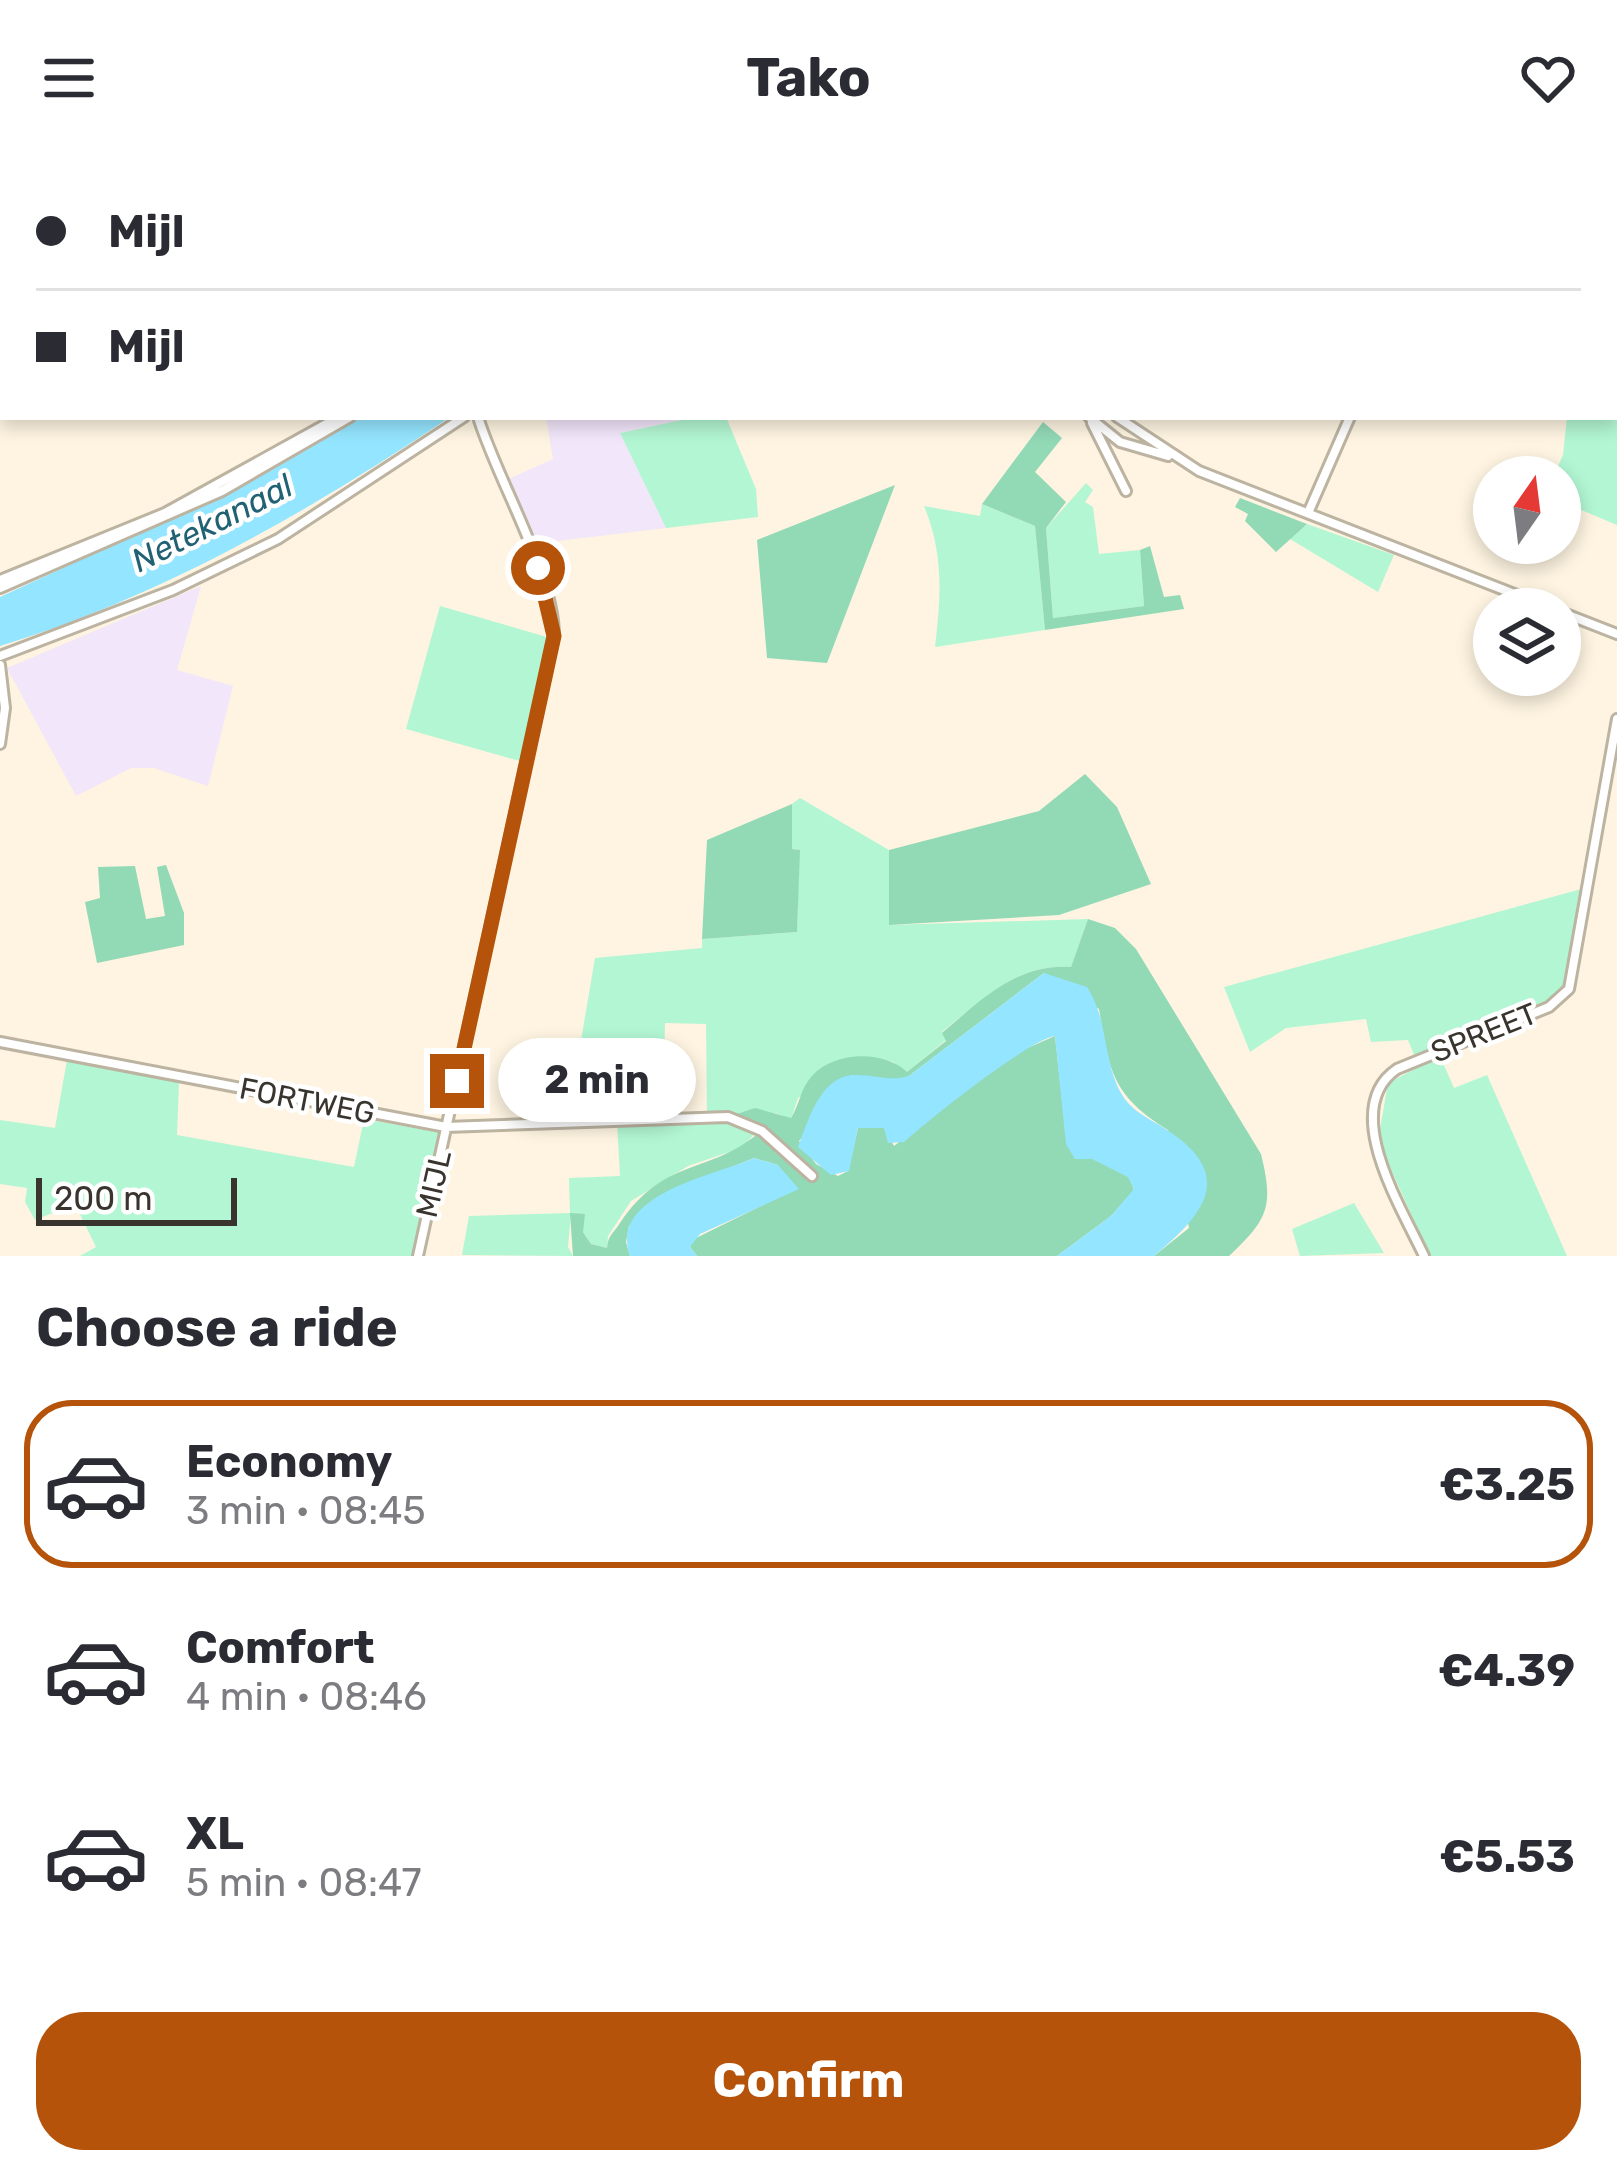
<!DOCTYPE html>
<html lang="en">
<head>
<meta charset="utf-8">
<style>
	body { margin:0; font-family:Rubik,sans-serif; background:#f7f7f7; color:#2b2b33; height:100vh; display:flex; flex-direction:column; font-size:45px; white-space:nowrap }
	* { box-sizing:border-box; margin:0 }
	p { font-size:39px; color:#7c7c81 }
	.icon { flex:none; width:66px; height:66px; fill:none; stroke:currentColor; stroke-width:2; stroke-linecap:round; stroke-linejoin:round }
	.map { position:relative; height:1100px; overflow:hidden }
	.sheet { display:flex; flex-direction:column; background:#fff; flex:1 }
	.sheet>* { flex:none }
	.top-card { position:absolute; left:0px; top:0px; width:1617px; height:264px; box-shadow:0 6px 18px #0003; display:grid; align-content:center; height:264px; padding:0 36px; background:#fff }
	.needle { width:78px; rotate:14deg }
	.fabs { position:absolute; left:1473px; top:300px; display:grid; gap:24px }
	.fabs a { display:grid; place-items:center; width:108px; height:108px; border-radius:50%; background:#fff; box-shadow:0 6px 18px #0003; font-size:60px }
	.scale { position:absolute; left:36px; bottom:30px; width:201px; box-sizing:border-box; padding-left:12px; border:6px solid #39352e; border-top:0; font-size:33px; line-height:42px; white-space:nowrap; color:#39352e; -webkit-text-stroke:9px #fff; paint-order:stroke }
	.end { position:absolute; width:54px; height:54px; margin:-27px; border:15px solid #b45309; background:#fff; box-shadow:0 0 0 6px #fff }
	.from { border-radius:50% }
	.bubble { position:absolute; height:84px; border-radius:42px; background:#fff; box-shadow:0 6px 18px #0003; font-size:39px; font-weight:700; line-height:84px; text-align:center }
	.top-card b { display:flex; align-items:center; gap:42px; height:114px; font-size:45px }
	.top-card b+b { border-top:3px solid #e1e1e2 }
	.top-card i { width:30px; height:30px; background:#2b2b33 }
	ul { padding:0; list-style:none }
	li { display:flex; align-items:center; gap:36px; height:168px; margin:0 24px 18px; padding:0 12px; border:6px solid transparent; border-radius:48px }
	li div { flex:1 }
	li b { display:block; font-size:45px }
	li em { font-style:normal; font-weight:700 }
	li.on { border-color:#b45309 }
	li>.icon { width:108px; height:108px; stroke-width:1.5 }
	h2 { padding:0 36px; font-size:54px; line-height:144px }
	.button { display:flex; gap:24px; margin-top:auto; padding:24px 36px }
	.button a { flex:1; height:138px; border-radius:48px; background:#b45309; color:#fff; font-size:48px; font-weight:700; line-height:138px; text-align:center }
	header { display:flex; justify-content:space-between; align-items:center; height:156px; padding:0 36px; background:#fff; font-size:54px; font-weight:700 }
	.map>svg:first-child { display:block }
	.industrial { fill:#f2e6fa }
	.green { fill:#b2f6d3 }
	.forest { fill:#92d9b6 }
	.water { fill:#94e5ff }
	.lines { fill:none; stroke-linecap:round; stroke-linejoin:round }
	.minor-casing { stroke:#bcb3a1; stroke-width:14 }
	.major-casing { stroke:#bcb3a1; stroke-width:16 }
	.minor { stroke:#fff; stroke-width:8 }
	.major { stroke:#fff; stroke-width:10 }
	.route { stroke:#b45309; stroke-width:15 }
	.labels { text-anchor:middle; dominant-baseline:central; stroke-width:9; stroke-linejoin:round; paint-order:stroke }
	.street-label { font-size:30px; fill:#39352e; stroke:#fff }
	.water-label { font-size:33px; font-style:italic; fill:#206173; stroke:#fff }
</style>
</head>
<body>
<header><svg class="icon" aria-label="menu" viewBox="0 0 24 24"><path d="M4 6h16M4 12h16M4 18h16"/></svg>Tako<svg class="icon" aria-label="heart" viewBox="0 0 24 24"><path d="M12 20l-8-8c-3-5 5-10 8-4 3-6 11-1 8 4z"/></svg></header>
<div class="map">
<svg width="1617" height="1100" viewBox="0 0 1617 1100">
	<rect width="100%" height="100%" fill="#fef4e1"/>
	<path class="industrial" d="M546,261H696L620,277L666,372L533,388L502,326L553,303Z
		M201,430L177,514L233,530L208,630L154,612H131L76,640L7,512Z"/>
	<path class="green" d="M1614,94H1617V369L1560,345V321H1553L1563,299L1567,261H1614Z
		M696,261H726L756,333L758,361L666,372L620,277Z
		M1086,327L1093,334L1085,346L1093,351L1099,398L1140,394L1144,450L1053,462L1046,372Z
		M982,348L1035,370L1045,474L935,491C941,441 944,398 924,350L980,360Z
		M1307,368L1394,399L1378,436L1290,383Z
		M440,450L550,482L520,605L406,573Z
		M800,642L889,694V769L1088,763L1071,811C1017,807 982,844 942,876L946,884L906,917L893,906L870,901L798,942L791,963L775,957L741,992L688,1010L631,1045L608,1080L607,1092L591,1088L571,1057L568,1091L573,1100L462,1099L469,1060L570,1057L569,1022L620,1020L617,967L707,960L706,868L665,867L664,906L578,902L595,802L702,792V783L797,776L799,694L792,693V648Z
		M1585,732L1567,831L1551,846L1415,901L1408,884L1371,886L1366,863L1286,872L1250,896L1224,831Z
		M1440,900L1454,932L1487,919L1567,1100H1430L1378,985L1388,927Z
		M67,904L179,926L177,979L354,1011L364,963L442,977L413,1100H80L96,1091L75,1048L35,1064L25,1046L27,1032L0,1028V964L55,972Z
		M1354,1047L1384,1097L1300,1100L1292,1073Z"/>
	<path class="forest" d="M1043,266L1062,282L1035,316L1066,346L1046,372L1053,462L1144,450L1140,394L1150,390L1164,441L1180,439L1184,453L1045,474L1035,370L982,348Z
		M895,329L827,507L767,502L757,384Z
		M1240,342L1307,368L1276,396L1245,365L1248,358L1235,351Z
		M1085,618L1117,651L1151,728L1059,759L889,769V694L1039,655Z
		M792,648V693L800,694L797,776L702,783L707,684Z
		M166,709L184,757V789L97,807L85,746L100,742L98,711L135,710L146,763L165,760L157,711Z
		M1088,763L1115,772L1136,793L1261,998C1274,1051 1268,1063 1229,1100H1154L1189,1072L1168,974C1113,940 1109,916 1099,853L1044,817L909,920L897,925L852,919L799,985L816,1008L838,1020L848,1015L858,972H884L894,990L1014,898L1055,880L1067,989L1129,1021L1134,1034L1111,1060L1057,1100H697L690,1091L692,1084L775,1043L778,1009L754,1002L682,1031L629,1070L626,1086L630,1100H573L570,1057L585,1058L583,1076L591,1088L607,1092C608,1079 613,1078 620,1067C665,1000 709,1020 761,975L728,961L755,952L791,962C800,948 800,933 812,920C834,895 884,894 907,916L946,885L942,877C981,844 1017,807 1071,811Z"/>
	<path class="water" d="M355,261H450C312,354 161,441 0,490V441L223,338Z
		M1044,817L1087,831C1108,862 1103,905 1121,937C1130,954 1148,962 1164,972C1237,1018 1206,1057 1154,1100H1057L1111,1060L1134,1033L1128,1021L1092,1003H1075L1066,988L1055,880C1028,884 927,965 904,986L888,987L884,972H858L849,1015L831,1019L798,991C808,965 820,921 853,919C874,918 889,926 909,920Z
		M754,1002L778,1009L799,1033L700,1078L690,1091L697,1100H630C608,1038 714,1020 754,1002Z"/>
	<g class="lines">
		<g class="minor-casing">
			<path id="minor" d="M47,0V3
				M190,0V3
				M399,0V3
				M834,0L838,3
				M902,0L904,3
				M265,3L270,0
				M743,3L745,0
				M0,73L3,75
				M1089,261L1120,286L1168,300
				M1117,261L1199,315L1617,478
				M1092,267L1126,335
				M1308,357L1350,261
				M0,424L165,357L339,261
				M0,432L222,335L350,261
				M0,500L173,434L278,383L464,261
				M0,509L5,552L0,588
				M0,886L446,971L728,961L762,975L812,1020
				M418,1100L554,480C554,417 498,326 478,261
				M1424,1100C1403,1054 1338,953 1397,913L1549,851L1569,833L1617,563"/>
		</g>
		<g class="major-casing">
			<path id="major" d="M349,3L351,0
				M361,3L363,0
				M0,211H3
				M0,222L3,221"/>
		</g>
		<use href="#minor" class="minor"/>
		<use href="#major" class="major"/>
	</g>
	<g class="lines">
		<path class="route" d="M457,925L554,480L538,412"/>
	</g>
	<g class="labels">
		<g class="street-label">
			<text transform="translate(1484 877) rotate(-22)">SPREET</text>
			<text transform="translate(307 945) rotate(11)">FORTWEG</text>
			<text transform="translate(434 1028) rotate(-77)">MIJL</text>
		</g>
		<g class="water-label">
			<text transform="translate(212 367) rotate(-27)">Netekanaal</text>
		</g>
	</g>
</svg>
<div class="fabs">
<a><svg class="needle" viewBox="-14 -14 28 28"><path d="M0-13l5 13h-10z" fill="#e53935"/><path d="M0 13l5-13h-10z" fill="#7c7c81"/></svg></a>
<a><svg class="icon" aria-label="layers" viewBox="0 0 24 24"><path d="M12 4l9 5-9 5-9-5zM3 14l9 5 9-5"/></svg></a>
</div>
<div class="scale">200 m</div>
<i class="end from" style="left:538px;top:412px"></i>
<i class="end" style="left:457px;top:925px"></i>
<div class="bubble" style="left:498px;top:882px;width:198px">2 min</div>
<div class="top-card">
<b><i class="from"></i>Mijl</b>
<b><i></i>Mijl</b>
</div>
</div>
<section class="sheet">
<h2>Choose a ride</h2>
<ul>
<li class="on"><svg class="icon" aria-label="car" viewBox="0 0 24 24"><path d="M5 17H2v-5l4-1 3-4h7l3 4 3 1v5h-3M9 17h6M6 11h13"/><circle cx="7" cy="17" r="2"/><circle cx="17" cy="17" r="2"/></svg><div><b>Economy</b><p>3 min · 08:45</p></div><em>€3.25</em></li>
<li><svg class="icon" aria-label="car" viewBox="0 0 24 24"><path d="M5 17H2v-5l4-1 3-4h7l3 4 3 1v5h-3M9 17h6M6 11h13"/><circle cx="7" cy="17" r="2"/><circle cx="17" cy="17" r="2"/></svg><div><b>Comfort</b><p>4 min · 08:46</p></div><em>€4.39</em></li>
<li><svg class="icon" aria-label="car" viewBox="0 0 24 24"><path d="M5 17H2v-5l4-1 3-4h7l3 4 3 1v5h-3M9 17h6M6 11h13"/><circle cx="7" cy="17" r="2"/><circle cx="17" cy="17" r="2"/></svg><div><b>XL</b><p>5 min · 08:47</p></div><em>€5.53</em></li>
</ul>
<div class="button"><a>Confirm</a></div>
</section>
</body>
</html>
